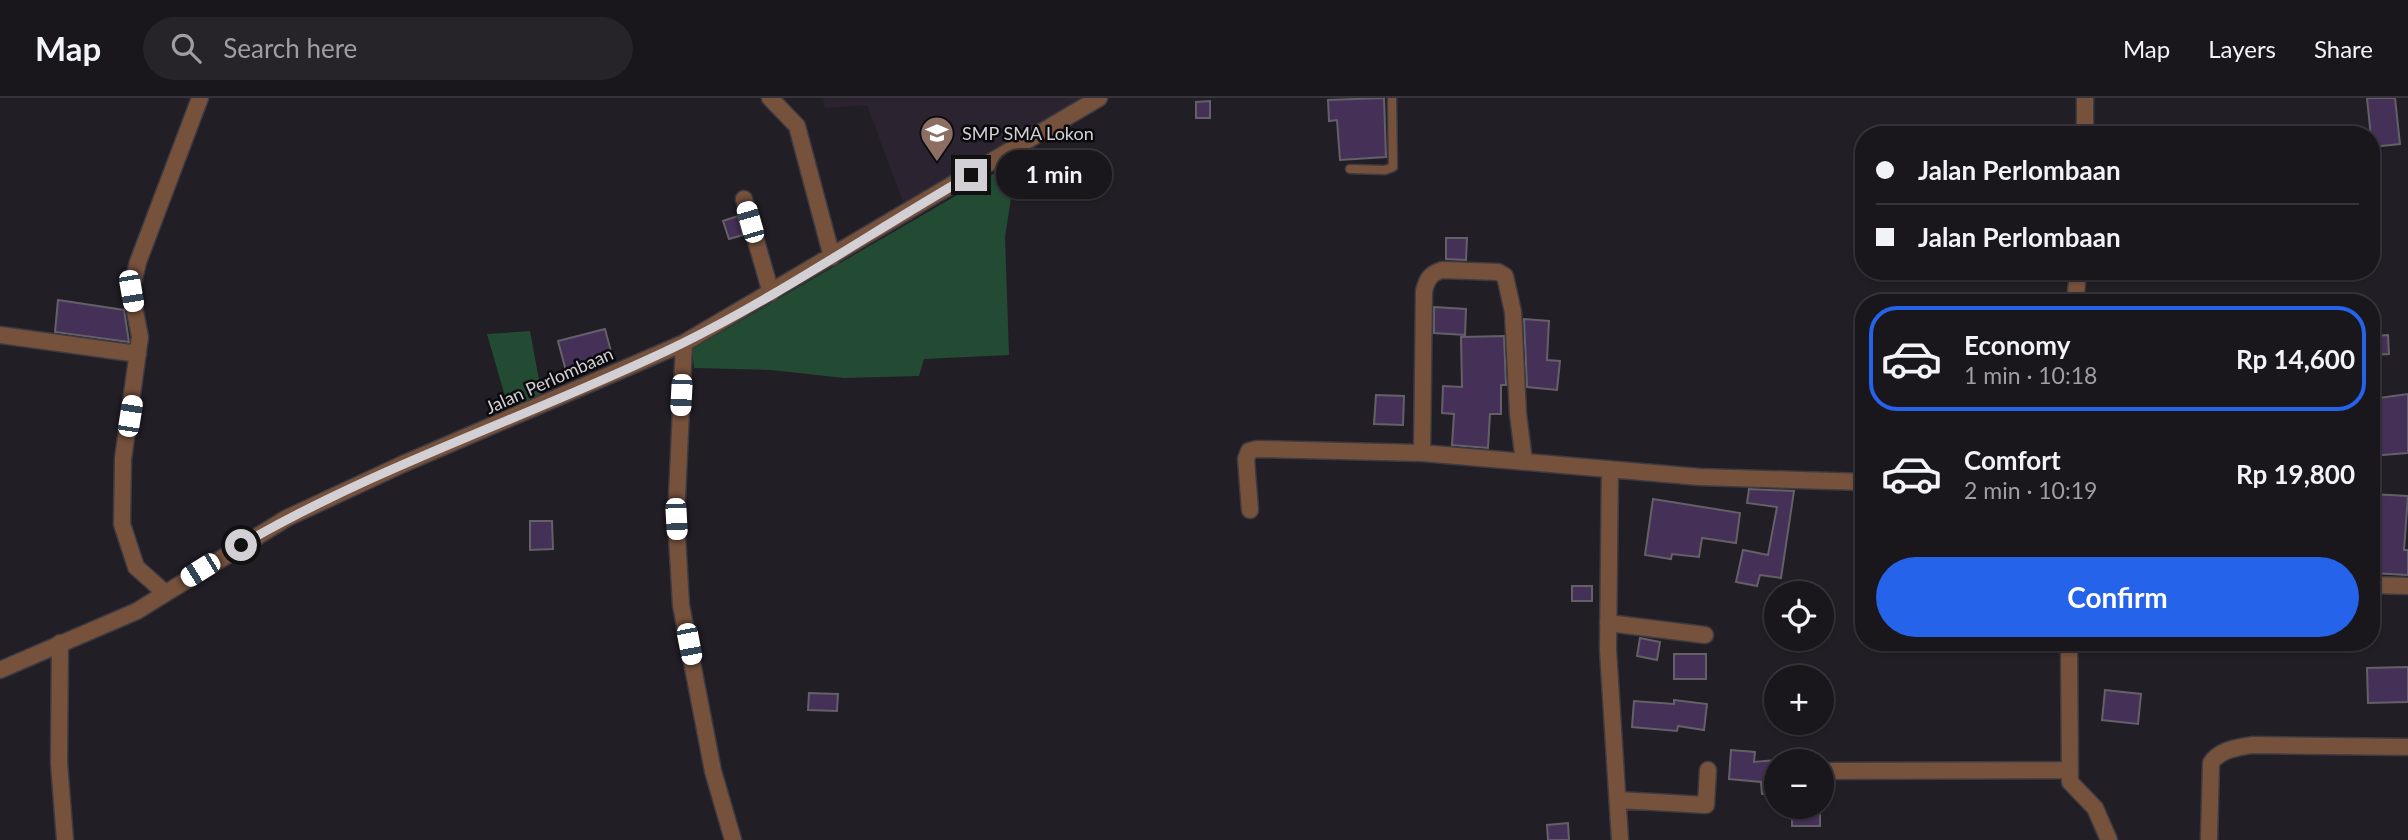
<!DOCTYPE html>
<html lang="en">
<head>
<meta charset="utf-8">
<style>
	body { margin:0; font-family:Lato,sans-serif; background:#262329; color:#f1f3f6; height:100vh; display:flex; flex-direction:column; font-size:26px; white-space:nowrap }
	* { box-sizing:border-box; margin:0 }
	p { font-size:23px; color:#9f9fa3 }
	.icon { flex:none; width:38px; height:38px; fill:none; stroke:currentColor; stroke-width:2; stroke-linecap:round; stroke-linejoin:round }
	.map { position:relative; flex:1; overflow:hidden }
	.sheet { position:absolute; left:1855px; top:196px; width:525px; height:357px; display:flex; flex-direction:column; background:#19161c; border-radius:28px; box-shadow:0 2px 5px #0004,0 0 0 2px #37353b }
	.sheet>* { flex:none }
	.guide { position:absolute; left:1855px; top:28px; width:525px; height:154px; border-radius:28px; box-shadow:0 2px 5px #0004,0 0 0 2px #37353b; display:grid; align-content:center; height:154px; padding:0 21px; background:#19161c }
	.tools { position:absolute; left:1764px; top:483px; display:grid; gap:14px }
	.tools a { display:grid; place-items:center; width:70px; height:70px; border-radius:50%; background:#19161c; box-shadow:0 2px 5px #0004,0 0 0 2px #37353b; font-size:35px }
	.end { position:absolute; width:32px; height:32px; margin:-16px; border:9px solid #d2d0d5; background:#111; box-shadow:0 0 0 4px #111 }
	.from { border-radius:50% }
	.bubble { position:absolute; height:49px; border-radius:24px; background:#19161c; box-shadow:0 2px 5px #0004,0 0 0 2px #37353b; font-size:23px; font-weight:700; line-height:49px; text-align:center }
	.car { position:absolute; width:21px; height:42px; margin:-21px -10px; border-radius:9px; box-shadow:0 0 5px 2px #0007; background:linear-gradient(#fff 24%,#345 0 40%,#fff 0 76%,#345 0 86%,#fff 0) }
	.guide b { display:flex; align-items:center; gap:24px; height:66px; font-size:26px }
	.guide b+b { border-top:2px solid #37353b }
	.guide i { width:18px; height:18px; background:#f1f3f6 }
	ul { padding:12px 0 0; list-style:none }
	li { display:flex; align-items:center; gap:21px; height:105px; margin:0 14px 10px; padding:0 7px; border:4px solid transparent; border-radius:28px }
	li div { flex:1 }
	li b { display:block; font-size:26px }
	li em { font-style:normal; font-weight:700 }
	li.on { border-color:#2563eb }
	li>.icon { width:63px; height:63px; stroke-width:1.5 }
	.button { display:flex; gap:14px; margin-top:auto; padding:14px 21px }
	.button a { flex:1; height:80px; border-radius:42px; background:#2563eb; color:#fff; font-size:28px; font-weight:700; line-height:80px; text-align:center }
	header { display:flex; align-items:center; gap:42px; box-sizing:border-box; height:98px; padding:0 35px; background:#19161c; border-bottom:2px solid #37353b }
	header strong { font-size:33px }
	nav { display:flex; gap:38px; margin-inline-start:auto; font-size:24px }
	.search { width:490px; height:63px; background:#262329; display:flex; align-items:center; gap:18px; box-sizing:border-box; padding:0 24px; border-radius:38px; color:#9f9fa3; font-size:26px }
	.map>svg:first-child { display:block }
	.built { fill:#2b2430 }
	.green { fill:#234b33 }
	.building { fill:#453057; stroke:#646068; stroke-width:2 }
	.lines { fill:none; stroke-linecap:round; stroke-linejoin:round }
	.service-casing { stroke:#3d3a41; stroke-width:11 }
	.minor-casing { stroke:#3d3a41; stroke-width:19 }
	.service { stroke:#76513c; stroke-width:8 }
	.minor { stroke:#76513c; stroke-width:16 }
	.route { stroke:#d2d0d5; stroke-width:9 }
	.labels { text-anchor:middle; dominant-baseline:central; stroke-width:5; stroke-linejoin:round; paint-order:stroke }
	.poi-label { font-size:18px; fill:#d2d0d5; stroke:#0a090c; text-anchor:start }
	.street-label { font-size:18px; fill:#d2d0d5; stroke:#0a090c }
</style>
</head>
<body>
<header>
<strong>Map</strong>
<div class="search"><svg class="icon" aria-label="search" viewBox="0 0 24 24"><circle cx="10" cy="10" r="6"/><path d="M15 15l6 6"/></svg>Search here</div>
<nav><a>Map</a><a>Layers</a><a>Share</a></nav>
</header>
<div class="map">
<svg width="2408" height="742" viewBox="0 0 2408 742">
	<rect width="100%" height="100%" fill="#211e25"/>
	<path class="built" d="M823,0H1096L906,112L867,7L825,10Z"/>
	<path class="green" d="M1014,64L1026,82L1012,94L1005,139L1009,257L924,261L919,278L844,280L771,272L694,270L692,251Z
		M530,233L542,298L509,312L487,236Z"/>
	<path class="building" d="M1384,0L1386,59L1340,62L1337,22L1329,23L1328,2Z
		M2367,0H2395L2400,46L2372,49Z
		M1210,3V20H1196V4Z
		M738,118L743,137L729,141L723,123Z
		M1446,140H1467L1466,162L1446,161Z
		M58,202L124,212L129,244L55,234Z
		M1434,209L1466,211L1465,237L1434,235Z
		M1524,221L1549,223L1547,262L1560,263L1557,292L1527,289Z
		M605,231L613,261L566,273L558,243Z
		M2388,237L2389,256L2371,257V238Z
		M1504,238L1506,287H1501V316H1490L1488,350L1452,347L1454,316L1442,315L1443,288L1462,289L1461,239Z
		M2408,296V355L2371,358V301Z
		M1376,297L1404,298L1403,327L1374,326Z
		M1749,391L1794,393L1781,480L1760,477L1757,488L1736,484L1743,452L1768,457L1777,409L1747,405Z
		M2371,396L2408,398L2404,452H2408V477L2371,475Z
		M1653,401L1740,415L1736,445L1702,440L1699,459L1672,456L1671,461L1645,457Z
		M530,423H552L553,451L530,452Z
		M1572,488H1592V503H1572Z
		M1640,540L1660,544L1657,562L1637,558Z
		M1674,556H1706V581H1674Z
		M2408,569V604L2368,605L2367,570Z
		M2105,592L2141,596L2138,626L2102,622Z
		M809,595L838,596L837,613L808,612Z
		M1674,602L1707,606L1704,632L1678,628L1677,633L1632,629L1634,603L1674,606Z
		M1731,652L1755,654L1754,664L1776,662V695L1762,696L1761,684L1729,681Z
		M1792,709H1820V728H1792Z
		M1568,725L1569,742H1548L1547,727Z"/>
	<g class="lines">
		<g class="service-casing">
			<path id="service" d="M1350,71L1385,72L1393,69L1392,0"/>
		</g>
		<g class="minor-casing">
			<path id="minor" d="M770,0L797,28L832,159
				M2085,0V37
				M744,101L771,195
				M2075,205L2078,173
				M0,237L138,256
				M684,245L676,421L681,507L713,673L733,742
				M1524,363L1518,316L1513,214L1505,178L1498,174L1442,172C1430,176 1427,181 1424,193L1422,355L1700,379L1864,384
				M1610,371L1608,552L1620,742
				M1250,412L1246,361L1249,353L1257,351L1422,355
				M2371,487L2408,488
				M164,494L136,469L122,426L123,361L140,239L131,193L138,164L200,0
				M1608,525L1705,537
				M2069,544L2070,684L2095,710L2109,742
				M60,545L59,665L65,742
				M0,572L137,513L287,420L403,366L684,245L1099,0
				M1822,673L2070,672
				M1618,702L1706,707L1708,672
				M2209,742L2211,665C2220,651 2237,650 2252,647L2408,649"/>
		</g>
		<use href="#service" class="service"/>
		<use href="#minor" class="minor"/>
	</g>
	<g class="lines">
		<path class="route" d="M241,447C382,365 538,316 683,245C782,196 875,132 971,77"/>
	</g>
	<defs>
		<g id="school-pin" transform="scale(1.75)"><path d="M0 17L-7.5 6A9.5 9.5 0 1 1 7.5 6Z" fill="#8d6e63" stroke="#0a090c"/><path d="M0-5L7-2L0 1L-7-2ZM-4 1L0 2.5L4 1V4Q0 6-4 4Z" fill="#fff"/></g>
	</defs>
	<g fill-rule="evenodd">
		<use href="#school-pin" x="937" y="35"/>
	</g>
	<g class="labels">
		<g class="poi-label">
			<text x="962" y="35">SMP SMA Lokon</text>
		</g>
		<g class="street-label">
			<text transform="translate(549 282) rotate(-24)">Jalan Perlombaan</text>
		</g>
	</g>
</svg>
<div class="tools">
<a><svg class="icon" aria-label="locate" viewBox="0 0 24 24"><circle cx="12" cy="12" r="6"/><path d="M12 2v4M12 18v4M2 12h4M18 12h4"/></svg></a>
<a>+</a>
<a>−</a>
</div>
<i class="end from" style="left:241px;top:447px"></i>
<i class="end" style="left:971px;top:77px"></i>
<div class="bubble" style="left:996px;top:52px;width:116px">1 min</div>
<i class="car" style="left:750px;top:124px;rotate:344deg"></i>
<i class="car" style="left:131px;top:193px;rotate:170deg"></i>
<i class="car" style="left:681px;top:297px;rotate:183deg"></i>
<i class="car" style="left:130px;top:318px;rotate:9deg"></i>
<i class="car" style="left:676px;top:421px;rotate:177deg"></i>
<i class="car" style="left:200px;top:472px;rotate:238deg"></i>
<i class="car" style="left:689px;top:546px;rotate:169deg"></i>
<div class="guide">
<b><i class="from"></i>Jalan Perlombaan</b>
<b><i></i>Jalan Perlombaan</b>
</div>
<section class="sheet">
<ul>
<li class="on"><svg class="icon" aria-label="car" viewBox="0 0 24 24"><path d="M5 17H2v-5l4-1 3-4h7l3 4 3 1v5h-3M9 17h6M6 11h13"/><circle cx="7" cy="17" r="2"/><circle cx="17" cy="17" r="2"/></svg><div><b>Economy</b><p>1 min · 10:18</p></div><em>Rp 14,600</em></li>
<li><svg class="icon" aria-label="car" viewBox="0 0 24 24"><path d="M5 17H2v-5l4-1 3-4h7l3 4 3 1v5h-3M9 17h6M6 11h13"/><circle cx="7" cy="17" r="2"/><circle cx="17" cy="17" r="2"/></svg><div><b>Comfort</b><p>2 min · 10:19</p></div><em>Rp 19,800</em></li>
</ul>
<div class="button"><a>Confirm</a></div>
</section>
</div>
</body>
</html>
